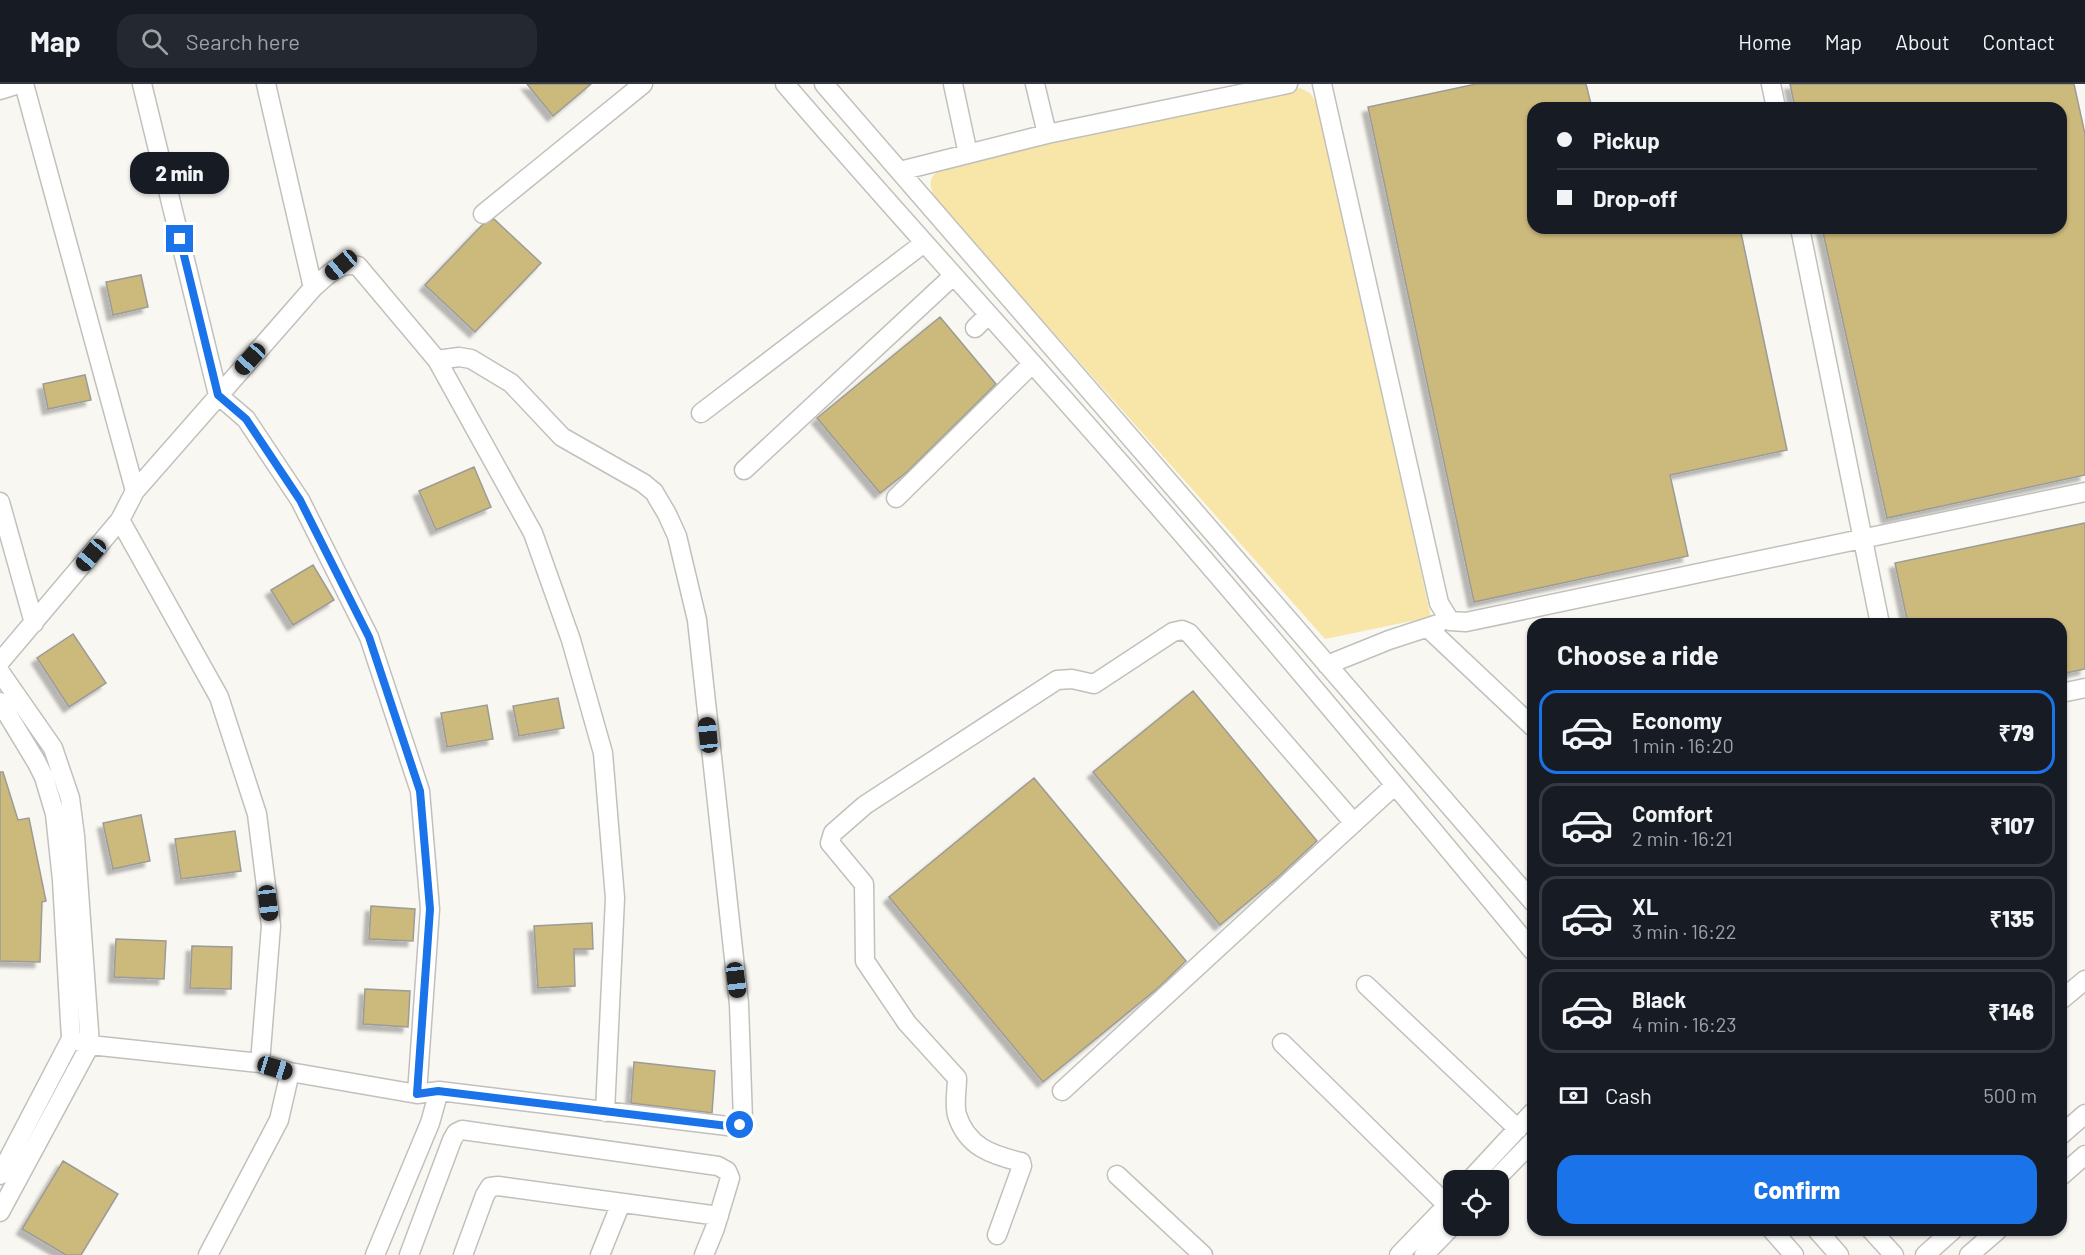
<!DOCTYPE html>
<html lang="en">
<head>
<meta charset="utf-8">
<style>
	body { margin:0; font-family:Barlow,sans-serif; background:#242831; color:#f1f3f6; height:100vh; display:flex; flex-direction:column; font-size:22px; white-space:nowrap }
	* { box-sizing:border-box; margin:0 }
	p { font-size:20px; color:#9ea1a6 }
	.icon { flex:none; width:33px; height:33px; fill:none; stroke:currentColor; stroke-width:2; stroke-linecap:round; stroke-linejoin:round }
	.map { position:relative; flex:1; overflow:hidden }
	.panel { position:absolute; left:1527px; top:534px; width:540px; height:618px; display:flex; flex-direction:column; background:#171b24; border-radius:18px; box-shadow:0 2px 4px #0004 }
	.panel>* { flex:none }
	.guide { position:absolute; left:1527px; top:18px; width:540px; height:132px; border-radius:18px; box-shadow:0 2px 4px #0004; display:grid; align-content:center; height:132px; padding:0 30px; background:#171b24 }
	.tools { position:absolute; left:1443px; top:1086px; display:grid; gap:12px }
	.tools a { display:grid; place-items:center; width:66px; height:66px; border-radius:12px; background:#171b24; box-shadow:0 2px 4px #0004; font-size:30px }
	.end { position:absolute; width:27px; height:27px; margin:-14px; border:8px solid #1a73e8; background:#fff; box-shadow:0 0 0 3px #fff }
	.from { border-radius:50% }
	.bubble { position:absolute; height:42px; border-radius:18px; background:#171b24; box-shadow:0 2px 4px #0004; font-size:20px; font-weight:800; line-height:42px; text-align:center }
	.car { position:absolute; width:18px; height:36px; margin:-18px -9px; border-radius:8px; box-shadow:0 0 4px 2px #0007; background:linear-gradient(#222 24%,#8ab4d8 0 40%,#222 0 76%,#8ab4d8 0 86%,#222 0) }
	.guide b { display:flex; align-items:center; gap:21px; height:57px; font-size:22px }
	.guide b+b { border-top:2px solid #363941 }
	.guide i { width:15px; height:15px; background:#f1f3f6 }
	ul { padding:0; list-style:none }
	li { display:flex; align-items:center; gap:18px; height:84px; margin:0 12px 9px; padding:0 18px; border:3px solid #363941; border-radius:18px }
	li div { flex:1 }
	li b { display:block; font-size:22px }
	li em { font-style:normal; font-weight:800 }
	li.on { border-color:#1a73e8 }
	li>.icon { width:54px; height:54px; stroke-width:1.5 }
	h2 { padding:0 30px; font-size:27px; line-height:72px }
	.pay { display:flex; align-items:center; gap:15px; height:66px; padding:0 30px; font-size:22px }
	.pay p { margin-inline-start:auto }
	.primary-button { display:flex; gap:12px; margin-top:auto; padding:12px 30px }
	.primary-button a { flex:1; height:69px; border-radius:18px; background:#1a73e8; color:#fff; font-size:24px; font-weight:800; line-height:69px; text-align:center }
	header { display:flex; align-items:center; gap:36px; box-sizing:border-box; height:84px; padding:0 30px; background:#171b24; border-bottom:2px solid #363941 }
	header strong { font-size:28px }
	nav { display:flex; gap:33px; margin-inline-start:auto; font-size:21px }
	.search { width:420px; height:54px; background:#242831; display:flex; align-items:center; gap:15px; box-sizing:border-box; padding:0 21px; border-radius:18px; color:#9ea1a6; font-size:22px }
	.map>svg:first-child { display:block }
	.green { fill:#f8e6a9 }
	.building { fill:#ccb97b; stroke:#9d9b97; stroke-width:1.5; filter:url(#shadow) }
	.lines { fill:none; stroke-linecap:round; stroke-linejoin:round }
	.minor-casing { stroke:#c2c0bc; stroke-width:21 }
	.minor { stroke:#fff; stroke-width:18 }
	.route { stroke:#1a73e8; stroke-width:8 }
</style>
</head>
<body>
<header>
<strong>Map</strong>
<div class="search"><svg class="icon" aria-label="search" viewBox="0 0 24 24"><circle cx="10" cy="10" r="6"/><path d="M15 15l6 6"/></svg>Search here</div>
<nav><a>Home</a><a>Map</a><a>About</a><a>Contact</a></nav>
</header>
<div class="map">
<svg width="2085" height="1171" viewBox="0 0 2085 1171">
	<defs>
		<filter id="shadow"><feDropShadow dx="-5.5" dy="5.5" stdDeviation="1.5" flood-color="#0004"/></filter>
	</defs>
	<rect width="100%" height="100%" fill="#f9f7f2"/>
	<path class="green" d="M1300,4L1310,9L1317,19L1431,533L1325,555L935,115C927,98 930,93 943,81Z"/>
	<path class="building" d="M527,0H591L553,32Z
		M1476,0H1586L1592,24H1533V144H1740L1787,366L1670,391L1688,472L1474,518L1368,23Z
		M1790,0H2074L2085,50V391L1887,434L1822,144H2061V24H1795Z
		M494,135L541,179L475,248L425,201L482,141Z
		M141,191L148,223L113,231L106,198Z
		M940,233L996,300L907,388L880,409L817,334Z
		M85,291L91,316L48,325L43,300Z
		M474,383L491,423L436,446L419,407Z
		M2085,439V585L2061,590V540H1908L1895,479Z
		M313,481L334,516L293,541L271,506Z
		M73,550L106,599L69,623L37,574Z
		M1193,607L1317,757L1277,794L1220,841L1093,688Z
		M558,614L564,644L519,652L513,622Z
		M487,621L493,655L447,663L441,629Z
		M0,688H3L18,736L29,734L46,817L42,818L40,878L0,877Z
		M1034,694L1186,877L1158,904L1043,998L889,813Z
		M141,731L150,777L113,785L103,739Z
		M235,747L241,787L181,795L175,755Z
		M371,822L415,825L413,857L369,855Z
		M592,839L593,865H574L575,902L538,904L534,842Z
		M116,855L166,857L164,895L114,893Z
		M192,862L232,863L231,905L190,904Z
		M365,905L410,907L408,943L363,940Z
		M634,978L715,987L712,1029L631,1019Z
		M63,1077L118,1110L81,1171H66L22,1145Z"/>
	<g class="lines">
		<g class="minor-casing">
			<path id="minor" d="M24,0L135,407
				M142,0L218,311L246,335L300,416L369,553L420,707L430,825L417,1010
				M266,0L313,204
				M785,0C881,112 981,221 1079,332C1234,507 1384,687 1533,867
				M824,0L1533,818
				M953,0L968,70
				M1035,0L1047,50
				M1322,0L1439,519L1450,537L1466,538L2085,408
				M1771,0L1776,24
				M0,6L19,0
				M900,87L1047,50L1288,0
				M483,130L643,0
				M1800,144L1880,540
				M975,244L988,231
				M701,329L924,159
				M744,386L953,192
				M896,414L1032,280
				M0,418L34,539
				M120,436L219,613L257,730L271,842L260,979
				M1428,544L1533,643
				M0,578L120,436L135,407L313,204C327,192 339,177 358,182L437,276L533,449L571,556L603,669L615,814L605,1028
				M1327,581L1389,556L1438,540
				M0,588L53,664L70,714L75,752L90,961L0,1128
				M2061,609L2085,604
				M0,618L37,679L44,693L55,730L62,796L71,955L0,1091
				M1366,901L1518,1045
				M2061,916L2085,896
				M71,955L90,961L260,979L290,988L417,1010L439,1007L736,1043L743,1036L739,920L697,536L677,452L667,430L654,408L643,399L562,353L511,299L471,275L459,273L437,276
				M1282,959L1447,1121
				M1062,1007L1395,701
				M2061,1051L2085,1030
				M1117,1091L1203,1171
				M2061,1092L2085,1071
				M1470,1096L1533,1028
				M1495,1096L1533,1057
				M1772,1146L1794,1171
				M1817,1146L1839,1171
				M1871,1146L1894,1171
				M997,1151L1022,1082L1021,1078C992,1071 967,1063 957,1031C954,1021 957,1005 957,994L907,939L865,877L864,800L830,759L833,749L865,721L1057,596L1072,595L1094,600L1173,548L1182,546L1189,549L1354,739
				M208,1171L279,1036L290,988
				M375,1171L430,1039L439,1007
				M409,1171L452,1056L456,1049L462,1046L718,1082L727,1087L730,1094L715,1144L704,1171
				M463,1171L485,1111L490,1103L498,1102L719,1132
				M600,1171L621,1119
				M1399,1171L1454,1114
				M1424,1171L1454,1140
				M1925,1171L1953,1146
				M1969,1171L1998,1146"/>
		</g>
		<use href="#minor" class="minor"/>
	</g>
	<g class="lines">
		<path class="route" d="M180,155L218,311L246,335L300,416L369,553L420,707L430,825L417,1010L438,1007L736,1043L740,1041"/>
	</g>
</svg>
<div class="tools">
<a><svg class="icon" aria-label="locate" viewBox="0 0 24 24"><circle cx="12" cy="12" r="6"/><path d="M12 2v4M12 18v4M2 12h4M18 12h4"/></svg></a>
</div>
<i class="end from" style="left:740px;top:1041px"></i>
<i class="end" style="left:180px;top:155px"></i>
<div class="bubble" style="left:130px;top:68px;width:99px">2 min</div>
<i class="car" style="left:341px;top:181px;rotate:230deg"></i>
<i class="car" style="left:250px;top:275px;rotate:222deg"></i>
<i class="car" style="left:91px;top:471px;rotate:220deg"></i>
<i class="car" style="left:708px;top:651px;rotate:354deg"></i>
<i class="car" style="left:268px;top:819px;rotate:173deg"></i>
<i class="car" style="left:736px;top:896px;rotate:173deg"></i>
<i class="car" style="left:275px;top:984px;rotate:107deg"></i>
<div class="guide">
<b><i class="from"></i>Pickup</b>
<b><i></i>Drop-off</b>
</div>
<section class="panel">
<h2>Choose a ride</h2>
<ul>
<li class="on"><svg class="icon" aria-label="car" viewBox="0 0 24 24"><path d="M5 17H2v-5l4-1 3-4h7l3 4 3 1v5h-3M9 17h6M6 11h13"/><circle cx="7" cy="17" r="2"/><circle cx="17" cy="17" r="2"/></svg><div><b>Economy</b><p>1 min · 16:20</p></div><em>₹79</em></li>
<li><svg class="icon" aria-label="car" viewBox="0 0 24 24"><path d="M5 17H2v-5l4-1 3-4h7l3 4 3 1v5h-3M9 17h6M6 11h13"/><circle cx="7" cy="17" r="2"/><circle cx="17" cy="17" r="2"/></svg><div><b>Comfort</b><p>2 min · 16:21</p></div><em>₹107</em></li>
<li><svg class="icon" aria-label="car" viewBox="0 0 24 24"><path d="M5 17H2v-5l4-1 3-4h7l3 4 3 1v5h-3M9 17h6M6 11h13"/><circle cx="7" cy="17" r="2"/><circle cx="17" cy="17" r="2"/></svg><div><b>XL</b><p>3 min · 16:22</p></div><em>₹135</em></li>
<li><svg class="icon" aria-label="car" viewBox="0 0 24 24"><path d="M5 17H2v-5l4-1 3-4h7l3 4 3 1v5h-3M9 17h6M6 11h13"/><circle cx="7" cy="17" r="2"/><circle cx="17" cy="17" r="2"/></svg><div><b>Black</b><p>4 min · 16:23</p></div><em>₹146</em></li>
</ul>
<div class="pay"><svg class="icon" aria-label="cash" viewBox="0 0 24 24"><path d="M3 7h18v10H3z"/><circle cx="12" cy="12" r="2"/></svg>Cash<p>500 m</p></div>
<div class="primary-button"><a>Confirm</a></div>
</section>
</div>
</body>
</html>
